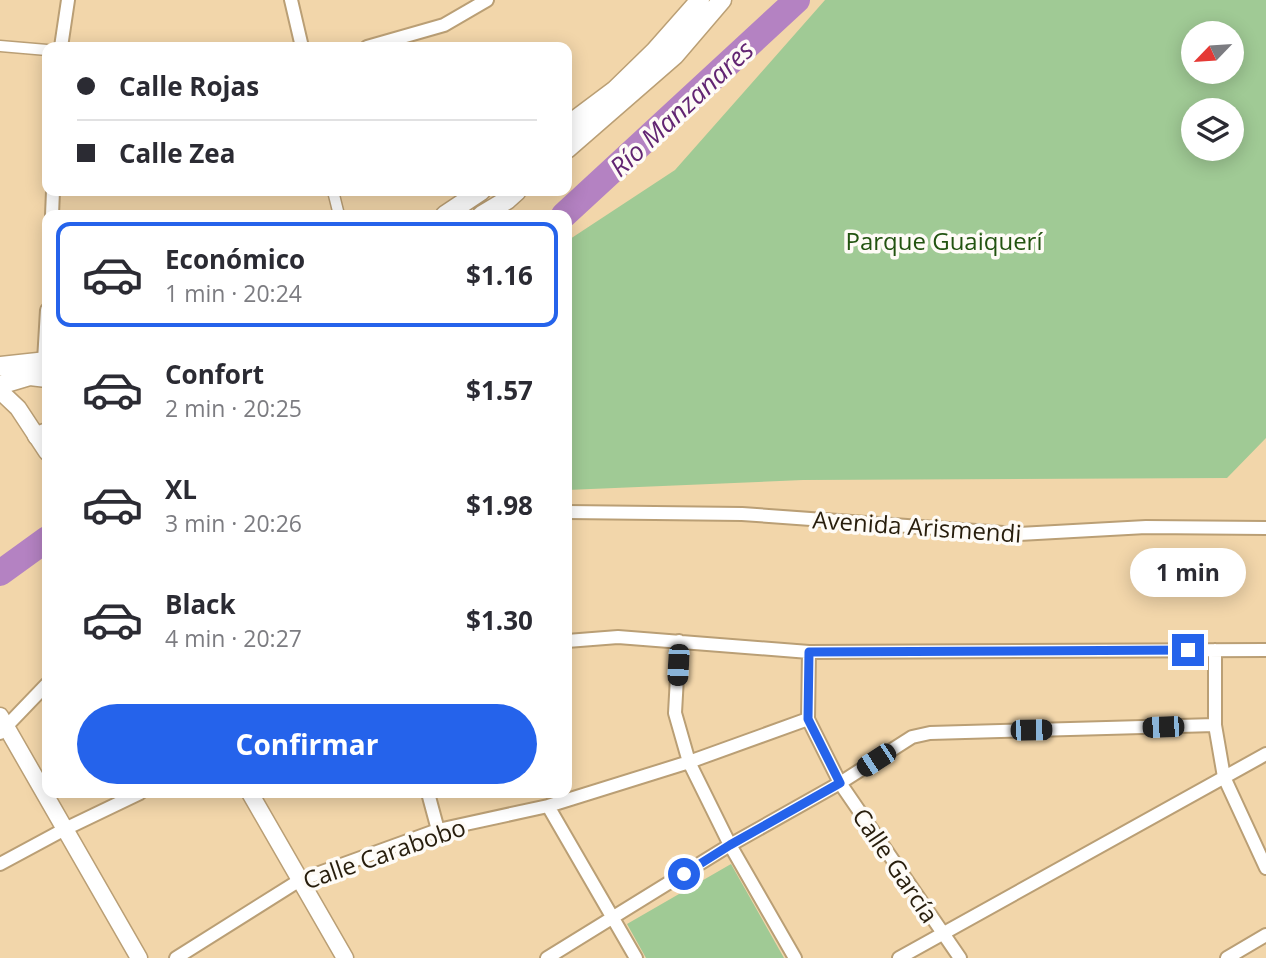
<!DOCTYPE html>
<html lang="es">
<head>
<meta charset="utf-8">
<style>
	body { margin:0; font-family:"Open Sans",sans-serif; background:#f7f7f7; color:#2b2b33; height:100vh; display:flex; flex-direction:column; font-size:26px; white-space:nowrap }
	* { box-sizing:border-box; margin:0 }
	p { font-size:23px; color:#7c7c81 }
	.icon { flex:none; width:38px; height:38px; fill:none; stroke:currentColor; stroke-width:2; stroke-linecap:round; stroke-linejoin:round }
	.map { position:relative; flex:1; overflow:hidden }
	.drawer { position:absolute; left:42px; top:210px; width:530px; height:588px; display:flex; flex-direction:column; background:#fff; border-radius:14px; box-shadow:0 4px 18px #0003 }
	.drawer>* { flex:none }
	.top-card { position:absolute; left:42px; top:42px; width:530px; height:154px; border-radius:14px; box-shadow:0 4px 18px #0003; display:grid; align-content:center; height:154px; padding:0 35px; background:#fff }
	.needle { width:46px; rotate:245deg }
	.controls { position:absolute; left:1181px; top:21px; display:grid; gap:14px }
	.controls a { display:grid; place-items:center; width:63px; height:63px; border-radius:50%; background:#fff; box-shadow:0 4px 18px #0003; font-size:35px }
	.end { position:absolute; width:32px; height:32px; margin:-16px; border:9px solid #2563eb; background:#fff; box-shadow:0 0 0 4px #fff }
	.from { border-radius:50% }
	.bubble { position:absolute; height:49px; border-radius:24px; background:#fff; box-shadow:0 4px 18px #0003; font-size:23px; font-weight:700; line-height:49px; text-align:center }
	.car { position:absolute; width:21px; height:42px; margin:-21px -10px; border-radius:9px; box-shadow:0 0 5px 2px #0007; background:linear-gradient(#222 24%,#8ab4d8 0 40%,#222 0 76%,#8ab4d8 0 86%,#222 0) }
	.top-card b { display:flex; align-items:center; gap:24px; height:66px; font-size:26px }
	.top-card b+b { border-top:2px solid #e1e1e2 }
	.top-card i { width:18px; height:18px; background:#2b2b33 }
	ul { padding:12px 0 0; list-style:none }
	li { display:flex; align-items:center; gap:21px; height:105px; margin:0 14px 10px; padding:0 21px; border:4px solid transparent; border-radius:14px }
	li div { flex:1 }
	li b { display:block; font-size:26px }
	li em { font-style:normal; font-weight:700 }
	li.on { border-color:#2563eb }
	li>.icon { width:63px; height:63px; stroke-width:1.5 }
	.primary-button { display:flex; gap:14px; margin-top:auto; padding:14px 35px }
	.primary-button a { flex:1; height:80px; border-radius:42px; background:#2563eb; color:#fff; font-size:28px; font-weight:700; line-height:80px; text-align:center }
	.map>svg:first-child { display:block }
	.green { fill:#a0ca95; fill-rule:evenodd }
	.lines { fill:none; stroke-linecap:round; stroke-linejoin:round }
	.river { stroke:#b482c2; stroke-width:26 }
	.pedestrian-casing { stroke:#ba9f75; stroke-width:13 }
	.minor-casing { stroke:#ba9f75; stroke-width:16 }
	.tertiary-casing { stroke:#ba9f75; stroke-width:19 }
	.secondary-casing { stroke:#ba9f75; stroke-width:21 }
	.pedestrian { stroke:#fff; stroke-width:10 }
	.minor { stroke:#fff; stroke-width:12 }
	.tertiary { stroke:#fff; stroke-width:16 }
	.secondary { stroke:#fff; stroke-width:18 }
	.route { stroke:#2563eb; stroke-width:9 }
	.labels { text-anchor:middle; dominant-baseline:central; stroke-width:7; stroke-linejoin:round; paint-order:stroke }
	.park-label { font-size:24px; fill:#225310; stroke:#fefbf6 }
	.street-label { font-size:24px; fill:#271d0c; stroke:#fefbf6 }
	.water-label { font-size:26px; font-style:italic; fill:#622572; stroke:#fefbf6 }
</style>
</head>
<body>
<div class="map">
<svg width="1266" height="958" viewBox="0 0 1266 958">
	<rect width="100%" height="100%" fill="#f2d6aa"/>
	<path class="green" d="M825,0H1266V438L1227,478L803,480L567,490V241L675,170ZM1194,33H1232V72H1194ZM1194,110H1232V149H1194Z
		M731,864L784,958H646L627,924Z"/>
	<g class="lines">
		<path class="river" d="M564,215L797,0
			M0,573L47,539"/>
		<g class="pedestrian-casing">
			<path id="pedestrian" d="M0,46L47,50
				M333,191L339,215"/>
		</g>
		<g class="minor-casing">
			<path id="minor" d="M291,0L302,47
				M61,47L68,0
				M367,47L444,25L487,0
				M52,215L53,191
				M44,361L47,310
				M567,512L742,514L1019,534L1146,527L1266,528
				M567,641L618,637L809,652L1266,650
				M679,641L675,713L689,762L730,845L795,958
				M1215,650V725L1224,777L1266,868
				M809,652L808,719L840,783L960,958
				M0,733L47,684
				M428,793L438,830
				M548,806L636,958
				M0,864L65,829L140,793
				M176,958L300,880L438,830L548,806L689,762L808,719
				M547,958L730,845L840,783L912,737L930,733L1215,725
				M899,958L1266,754
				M1227,958L1266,935"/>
		</g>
		<g class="tertiary-casing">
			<path id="tertiary" d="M0,391L18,408L47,452
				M0,716L139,958
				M250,793L345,958"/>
		</g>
		<g class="secondary-casing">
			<path id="secondary" d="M567,126L615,90L655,51L700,0
				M567,149L675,55L722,0
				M445,215L481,191
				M482,215L507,200L517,191
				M0,366L47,361
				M0,385L30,376L47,378
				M37,436L47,432"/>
		</g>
		<use href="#pedestrian" class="pedestrian"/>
		<use href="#minor" class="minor"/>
		<use href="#tertiary" class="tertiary"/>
		<use href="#secondary" class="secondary"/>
	</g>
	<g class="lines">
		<path class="route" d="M684,874L730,845L840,783L808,719L809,652L1188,650"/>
	</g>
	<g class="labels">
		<g class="park-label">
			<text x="944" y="240">Parque Guaiquerí</text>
		</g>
		<g class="street-label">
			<text transform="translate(917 526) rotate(4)">Avenida Arismendi</text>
			<text transform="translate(384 853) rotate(-19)">Calle Carabobo</text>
			<text transform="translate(896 865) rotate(56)">Calle García</text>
		</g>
		<g class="water-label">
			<text transform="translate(681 108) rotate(-43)">Río Manzanares</text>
		</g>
	</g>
</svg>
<div class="controls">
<a><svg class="needle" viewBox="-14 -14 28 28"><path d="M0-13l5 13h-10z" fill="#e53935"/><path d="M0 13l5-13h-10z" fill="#7c7c81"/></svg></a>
<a><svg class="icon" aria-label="layers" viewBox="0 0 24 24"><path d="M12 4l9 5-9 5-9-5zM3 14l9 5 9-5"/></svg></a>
</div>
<i class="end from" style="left:684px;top:874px"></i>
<i class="end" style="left:1188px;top:650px"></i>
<div class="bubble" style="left:1130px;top:548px;width:116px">1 min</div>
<i class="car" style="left:678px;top:665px;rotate:183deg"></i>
<i class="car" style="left:1163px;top:727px;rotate:268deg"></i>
<i class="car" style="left:1031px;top:730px;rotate:89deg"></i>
<i class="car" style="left:876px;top:760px;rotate:237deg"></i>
<div class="top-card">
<b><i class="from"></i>Calle Rojas</b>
<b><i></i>Calle Zea</b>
</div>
<section class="drawer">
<ul>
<li class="on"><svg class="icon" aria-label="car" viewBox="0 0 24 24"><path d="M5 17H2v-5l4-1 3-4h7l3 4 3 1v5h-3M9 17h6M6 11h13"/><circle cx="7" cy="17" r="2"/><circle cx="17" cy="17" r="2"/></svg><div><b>Económico</b><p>1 min · 20:24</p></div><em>$1.16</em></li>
<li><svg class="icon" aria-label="car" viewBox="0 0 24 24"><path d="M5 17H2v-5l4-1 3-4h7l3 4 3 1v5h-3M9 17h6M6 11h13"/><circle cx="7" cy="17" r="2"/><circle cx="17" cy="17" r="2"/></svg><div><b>Confort</b><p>2 min · 20:25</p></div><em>$1.57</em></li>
<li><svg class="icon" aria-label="car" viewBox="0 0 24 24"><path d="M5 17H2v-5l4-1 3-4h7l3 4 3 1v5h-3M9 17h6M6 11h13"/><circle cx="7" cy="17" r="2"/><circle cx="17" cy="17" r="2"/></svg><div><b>XL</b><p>3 min · 20:26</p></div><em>$1.98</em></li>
<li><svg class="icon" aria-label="car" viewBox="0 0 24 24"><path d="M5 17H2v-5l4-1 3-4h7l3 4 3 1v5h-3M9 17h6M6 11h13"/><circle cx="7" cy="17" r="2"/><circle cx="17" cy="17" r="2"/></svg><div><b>Black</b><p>4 min · 20:27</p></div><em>$1.30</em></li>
</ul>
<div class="primary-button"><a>Confirmar</a></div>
</section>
</div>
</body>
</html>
